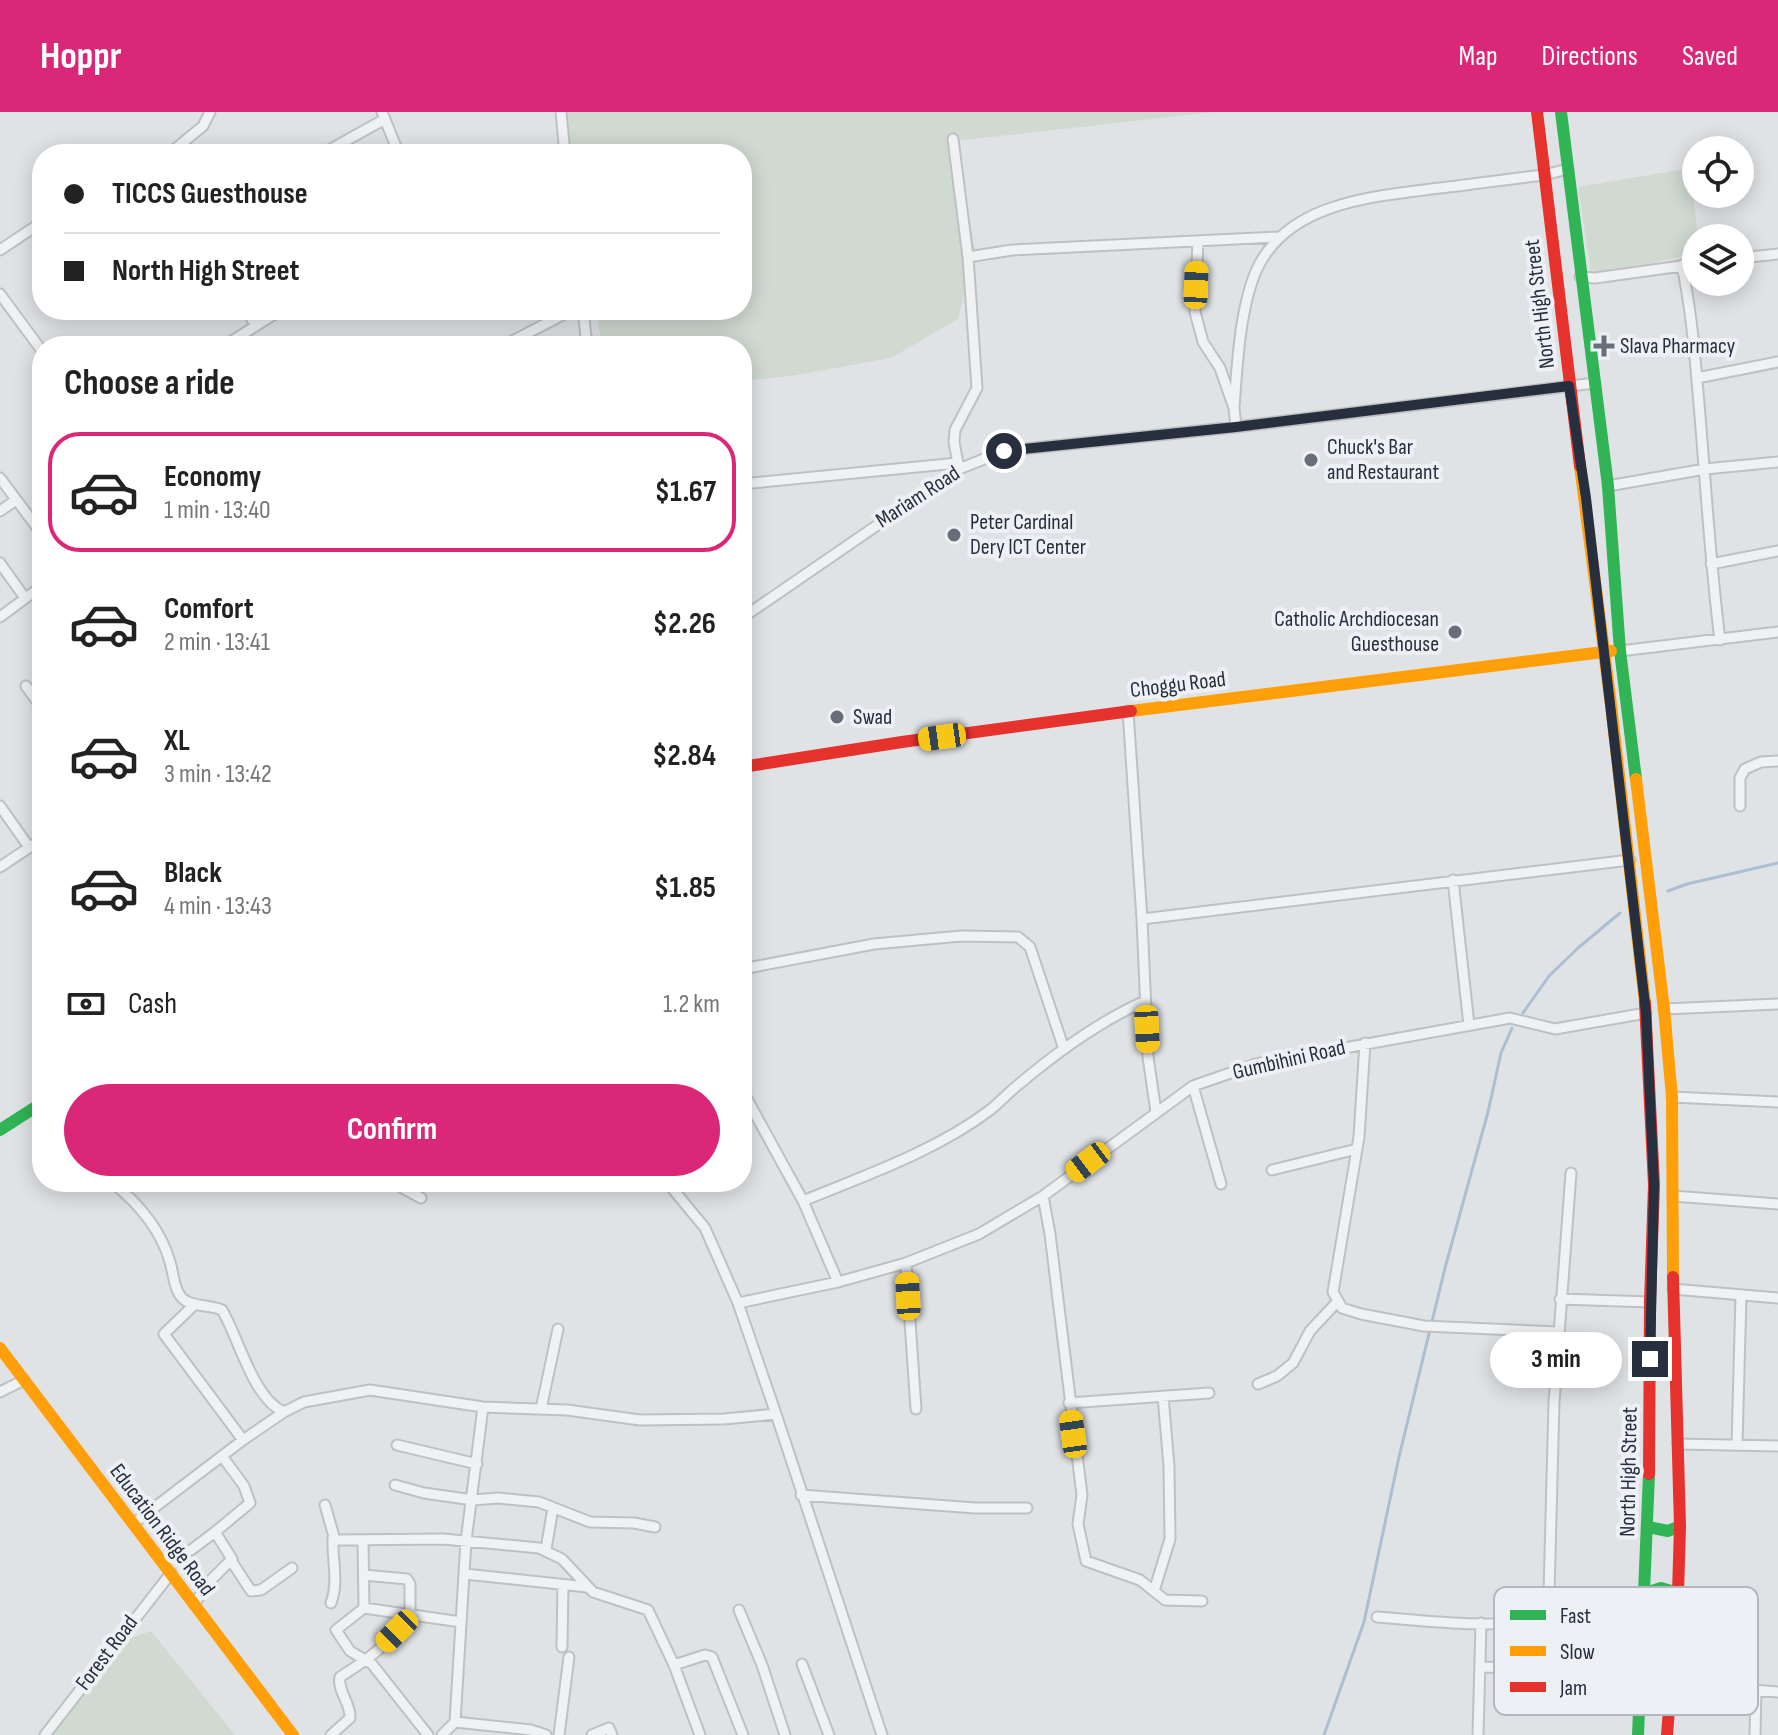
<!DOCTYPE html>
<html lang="en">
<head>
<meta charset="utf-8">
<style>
	body { margin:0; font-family:"Sofia Sans Condensed",sans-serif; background:#f6f6f6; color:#222; height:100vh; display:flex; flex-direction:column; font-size:30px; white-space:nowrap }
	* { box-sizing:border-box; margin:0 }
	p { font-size:26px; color:#767676 }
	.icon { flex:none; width:44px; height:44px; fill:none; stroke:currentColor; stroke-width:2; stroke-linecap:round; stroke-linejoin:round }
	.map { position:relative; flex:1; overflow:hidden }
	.side { position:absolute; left:32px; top:224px; width:720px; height:856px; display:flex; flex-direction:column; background:#fff; border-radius:32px; box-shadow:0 4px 20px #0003 }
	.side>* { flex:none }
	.hud { position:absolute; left:32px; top:32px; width:720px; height:176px; border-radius:32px; box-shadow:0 4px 20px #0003; display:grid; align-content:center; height:176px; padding:0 32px; background:#fff }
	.tools { position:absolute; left:1682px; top:24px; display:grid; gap:16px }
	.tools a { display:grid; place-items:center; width:72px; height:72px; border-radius:50%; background:#fff; box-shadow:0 4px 20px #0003; font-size:40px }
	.end { position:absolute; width:36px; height:36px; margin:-18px; border:10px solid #272f3f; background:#fff; box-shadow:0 0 0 4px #fff }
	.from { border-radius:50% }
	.bubble { position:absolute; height:56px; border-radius:28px; background:#fff; box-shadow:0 4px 20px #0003; font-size:26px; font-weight:700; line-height:56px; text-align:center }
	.car { position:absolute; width:24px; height:48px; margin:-24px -12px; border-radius:10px; box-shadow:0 0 6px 2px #0007; background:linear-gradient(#f5c518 24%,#345 0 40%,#f5c518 0 76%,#345 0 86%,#f5c518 0) }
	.hud b { display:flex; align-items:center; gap:28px; height:76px; font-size:30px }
	.hud b+b { border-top:2px solid #e0e0e0 }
	.hud i { width:20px; height:20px; background:#222 }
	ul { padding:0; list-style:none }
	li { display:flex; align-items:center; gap:24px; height:120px; margin:0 16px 12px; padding:0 16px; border:4px solid transparent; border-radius:32px }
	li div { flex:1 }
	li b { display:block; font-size:30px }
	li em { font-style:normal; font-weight:700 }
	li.current { border-color:#db2777 }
	li>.icon { width:72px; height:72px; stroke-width:1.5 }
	h2 { padding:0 32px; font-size:36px; line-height:96px }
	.pay { display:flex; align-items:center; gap:20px; height:88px; padding:0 32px; font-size:30px }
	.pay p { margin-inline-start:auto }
	.button { display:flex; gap:16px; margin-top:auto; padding:16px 32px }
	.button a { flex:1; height:92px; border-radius:48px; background:#db2777; color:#fff; font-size:32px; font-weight:700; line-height:92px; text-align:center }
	header { display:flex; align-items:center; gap:48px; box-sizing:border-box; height:112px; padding:0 40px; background:#db2777; color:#fff }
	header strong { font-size:38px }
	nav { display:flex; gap:44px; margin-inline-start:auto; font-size:28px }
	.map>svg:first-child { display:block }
	.green { fill:#d0dad1 }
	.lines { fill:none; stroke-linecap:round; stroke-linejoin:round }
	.stream { stroke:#adbed2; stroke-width:3 }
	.street-casing { stroke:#bec1c4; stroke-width:13 }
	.street { stroke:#f0f1f2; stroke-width:9 }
	.fast { stroke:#30b455; stroke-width:12 }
	.slow { stroke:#ff9f0a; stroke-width:12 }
	.jam { stroke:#e5322d; stroke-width:12 }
	.route { stroke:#272f3f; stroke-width:10 }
	.poi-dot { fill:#686e79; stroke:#edf1f6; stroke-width:3 }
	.labels { text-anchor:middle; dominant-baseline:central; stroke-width:8; stroke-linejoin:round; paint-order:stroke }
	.street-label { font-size:22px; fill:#272f3f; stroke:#edf1f6 }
	.poi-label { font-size:22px; fill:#272f3f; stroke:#edf1f6; text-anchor:start }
	.key { fill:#edf1f6; stroke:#b2b7bf; stroke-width:2 }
	.key-label { font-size:22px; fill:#272f3f }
</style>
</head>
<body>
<header>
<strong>Hoppr</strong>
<nav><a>Map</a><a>Directions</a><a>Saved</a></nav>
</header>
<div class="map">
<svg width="1778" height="1623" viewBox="0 0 1778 1623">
	<rect width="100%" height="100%" fill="#e0e3e6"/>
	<path class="green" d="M567,0H1215L955,29L975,137L958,207L891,246L791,264L742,269V234H602L596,198H742V42H571Z
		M1690,56L1698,126H1696V141L1648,152L1591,160L1578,75Z
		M151,1519L235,1623H49L118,1530Z"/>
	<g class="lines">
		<path class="stream" d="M1668,779L1687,772L1778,751
			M1523,901L1549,864L1578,836L1620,801
			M1324,1623L1364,1510L1399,1345L1445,1156L1488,1000L1501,941L1512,916"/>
		<g class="street-casing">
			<path id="street" d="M382,0L399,42
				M561,0L565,42
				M953,27L968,145L977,276L955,318L954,330L959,357
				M169,42L203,14L210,0
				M322,42L385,7
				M1198,129L1195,200L1203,230L1220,256L1234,296L1236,315
				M0,138L42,110
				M968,145L1012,138L1279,125
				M1740,146L1778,142
				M1682,153C1690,192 1694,230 1697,269C1705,356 1709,442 1720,528
				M1580,165L1595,166L1696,152
				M0,182L42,239
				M246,198L255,212
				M583,198L587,234
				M224,234L281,198
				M503,234L572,198
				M1697,266L1778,250
				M1234,296C1237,254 1240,188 1260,151C1294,89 1378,84 1440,76C1475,72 1509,67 1544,63L1568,57
				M0,366L42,422
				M742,372L958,351
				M1608,374L1705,357L1778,350
				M0,399L16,388
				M0,451L25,486
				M1711,452L1778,439
				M0,505L42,474
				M742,506L959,357L1004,339L1236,315L1595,271
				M1620,539L1778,520
				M26,574L42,596
				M1128,599L1142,807L1148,945L1156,1000
				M0,694L29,735
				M1740,694V666L1745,657L1761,650L1778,649
				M0,755L42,727
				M1453,768L1469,913
				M1142,807L1630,748
				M742,857L874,832L961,824L1018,825L1030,835L1064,937
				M1664,897L1778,892
				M1365,931L1359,1025L1333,1180L1342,1196L1361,1202L1424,1214L1558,1220
				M1193,974L1221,1072
				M742,978L803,1089L838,1170
				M1672,985L1778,990
				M1272,1058L1357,1037
				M112,1070C138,1091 161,1118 170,1150C174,1163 174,1182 186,1189C196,1195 211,1193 222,1198C239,1226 253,1287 284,1300L304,1290L370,1278L483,1295L567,1298L640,1308L724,1307L776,1302L882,1623
				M392,1070L421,1086
				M667,1070L705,1116L738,1191L776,1302
				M1043,1084L1050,1122L1082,1383L1078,1412L1086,1449L1140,1468L1165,1488L1202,1489
				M1673,1084L1778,1092
				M803,1089C866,1063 936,1039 990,998C1000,990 1008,981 1018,973C1057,940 1098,910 1145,889
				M906,1151L916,1297
				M1673,1177L1778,1186
				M1560,1187L1650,1190
				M738,1191L838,1170L906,1151L979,1122L1043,1084L1193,974L1256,952L1510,906L1555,917L1646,901
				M195,1192L164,1222L243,1328
				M1258,1272L1277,1264L1293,1251L1310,1219L1337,1190
				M0,1280L24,1268
				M1069,1291L1209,1281
				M541,1297L558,1217
				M1678,1332L1778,1334
				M397,1333L477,1352
				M1737,1333L1741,1183
				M395,1373L424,1381L473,1388L498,1386L539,1390L590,1410L634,1411L655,1415
				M801,1383L975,1396H1027
				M325,1393L335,1428L443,1427L539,1436L562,1447L593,1480L648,1498L674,1553L700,1623
				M134,1411L243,1328L284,1300
				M215,1420L250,1391L244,1374L222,1344
				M363,1429L364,1496
				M546,1437L553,1396
				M191,1438L215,1420L232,1447L212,1467L194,1492
				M232,1450L251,1479L261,1478L292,1456
				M465,1462L587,1475
				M364,1463L407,1467L410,1472V1503
				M1154,1479L1170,1427L1169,1354L1163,1284
				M331,1491C339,1469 332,1449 333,1426
				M739,1498L762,1553L785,1623
				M1377,1505C1409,1507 1507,1519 1531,1506C1541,1501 1545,1491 1549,1482L1554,1290L1571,1061
				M562,1535L563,1473
				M802,1552L829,1623
				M674,1553L705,1543L712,1545L743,1623
				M1481,1555L1642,1560
				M1672,1571L1778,1580
				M455,1610L531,1618L546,1623
				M45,1623L171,1461
				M331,1623L350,1606C351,1591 337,1579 340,1565C365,1549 394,1531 404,1502
				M428,1623L372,1552L350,1539L336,1518L364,1496L461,1510
				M442,1623L455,1610L466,1429L483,1295
				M559,1623L569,1545
				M592,1623L609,1616L612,1623
				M1478,1623L1481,1511
				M1755,1623L1756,1578"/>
		</g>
		<use href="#street" class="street"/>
		<path class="fast" d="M1561,0L1608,374L1620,539L1636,667
			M0,1018L42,991
			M1648,1415L1668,1419L1680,1414
			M1646,1481L1661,1476L1678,1481
			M1638,1623L1649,1362"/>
		<path class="slow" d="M1580,354L1611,593L1645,891
			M1131,599L1611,539
			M1636,667L1664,897L1672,985L1673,1165
			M0,1236L293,1623"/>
		<path class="jam" d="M1537,0L1580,354
			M742,655L902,630L1131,599
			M1645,891L1654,1073L1650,1190L1649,1362
			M1667,1623L1678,1481L1680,1414L1673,1165"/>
	</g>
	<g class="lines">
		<path class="route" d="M1004,339L1236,315L1569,274L1586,386L1646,901L1654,1073L1650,1247"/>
	</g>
	<g class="poi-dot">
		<path d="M1600 222h8v8h8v8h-8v8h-8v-8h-8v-8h8z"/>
		<circle cx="1311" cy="348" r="8"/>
		<circle cx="954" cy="423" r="8"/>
		<circle cx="1455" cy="520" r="8"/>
		<circle cx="837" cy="605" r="8"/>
	</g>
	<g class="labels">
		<g class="street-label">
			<text transform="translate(1540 192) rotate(-97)">North High Street</text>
			<text transform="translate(918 385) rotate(-33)">Mariam Road</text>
			<text transform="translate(1178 573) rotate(-7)">Choggu Road</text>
			<text transform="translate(1289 948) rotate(-13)">Gumbihini Road</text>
			<text transform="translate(1629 1360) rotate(-89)">North High Street</text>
			<text transform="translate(162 1418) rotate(53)">Education Ridge Road</text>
			<text transform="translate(107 1541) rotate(-53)">Forest Road</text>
		</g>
		<g class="poi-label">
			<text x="1620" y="234">Slava Pharmacy</text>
			<text x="1327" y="335">Chuck's Bar<tspan x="1327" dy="25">and Restaurant</tspan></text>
			<text x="970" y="410">Peter Cardinal<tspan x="970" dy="25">Dery ICT Center</tspan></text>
			<text x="1439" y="507" text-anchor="end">Catholic Archdiocesan<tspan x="1439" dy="25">Guesthouse</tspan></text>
			<text x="853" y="605">Swad</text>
		</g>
	</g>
	<rect x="1494" y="1475" width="264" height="128" rx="12" class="key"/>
	<rect x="1510" y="1498" width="36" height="10" fill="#30b455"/>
	<rect x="1510" y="1534" width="36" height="10" fill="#ff9f0a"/>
	<rect x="1510" y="1570" width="36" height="10" fill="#e5322d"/>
	<g class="key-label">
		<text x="1560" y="1511">Fast</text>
		<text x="1560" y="1547">Slow</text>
		<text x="1560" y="1583">Jam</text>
	</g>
</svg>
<div class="tools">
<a><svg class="icon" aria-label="locate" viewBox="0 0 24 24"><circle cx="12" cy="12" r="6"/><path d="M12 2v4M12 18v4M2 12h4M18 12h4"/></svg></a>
<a><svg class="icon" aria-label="layers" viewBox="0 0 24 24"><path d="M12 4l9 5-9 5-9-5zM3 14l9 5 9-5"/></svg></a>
</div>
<i class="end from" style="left:1004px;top:339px"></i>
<i class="end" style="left:1650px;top:1247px"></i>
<div class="bubble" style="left:1490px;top:1220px;width:132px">3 min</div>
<i class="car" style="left:1196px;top:173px;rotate:2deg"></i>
<i class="car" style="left:942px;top:625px;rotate:262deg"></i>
<i class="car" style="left:1147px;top:917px;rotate:177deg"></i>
<i class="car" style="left:1088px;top:1050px;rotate:233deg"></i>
<i class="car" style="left:908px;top:1184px;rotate:357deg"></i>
<i class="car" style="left:1073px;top:1322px;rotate:352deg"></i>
<i class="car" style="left:397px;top:1519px;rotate:225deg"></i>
<div class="hud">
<b><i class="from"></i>TICCS Guesthouse</b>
<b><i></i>North High Street</b>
</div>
<section class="side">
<h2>Choose a ride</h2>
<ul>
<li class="current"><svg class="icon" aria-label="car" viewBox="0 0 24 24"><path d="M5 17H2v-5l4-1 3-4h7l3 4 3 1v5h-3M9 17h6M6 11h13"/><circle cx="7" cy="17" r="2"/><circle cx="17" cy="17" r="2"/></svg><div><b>Economy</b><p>1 min · 13:40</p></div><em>$1.67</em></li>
<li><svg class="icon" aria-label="car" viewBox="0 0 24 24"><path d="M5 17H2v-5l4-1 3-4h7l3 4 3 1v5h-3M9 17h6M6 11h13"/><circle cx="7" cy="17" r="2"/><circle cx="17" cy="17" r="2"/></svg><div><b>Comfort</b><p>2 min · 13:41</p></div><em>$2.26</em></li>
<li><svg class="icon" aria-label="car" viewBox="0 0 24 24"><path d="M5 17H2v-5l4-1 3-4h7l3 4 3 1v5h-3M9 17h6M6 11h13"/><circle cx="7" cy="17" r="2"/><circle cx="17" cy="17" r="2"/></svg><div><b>XL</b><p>3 min · 13:42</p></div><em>$2.84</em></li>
<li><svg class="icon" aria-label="car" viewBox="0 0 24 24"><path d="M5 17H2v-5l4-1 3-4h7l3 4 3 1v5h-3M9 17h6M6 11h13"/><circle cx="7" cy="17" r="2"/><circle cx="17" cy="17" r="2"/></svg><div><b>Black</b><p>4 min · 13:43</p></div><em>$1.85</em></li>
</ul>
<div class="pay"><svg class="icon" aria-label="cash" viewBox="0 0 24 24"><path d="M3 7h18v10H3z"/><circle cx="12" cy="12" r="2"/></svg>Cash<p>1.2 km</p></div>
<div class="button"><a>Confirm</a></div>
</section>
</div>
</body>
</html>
